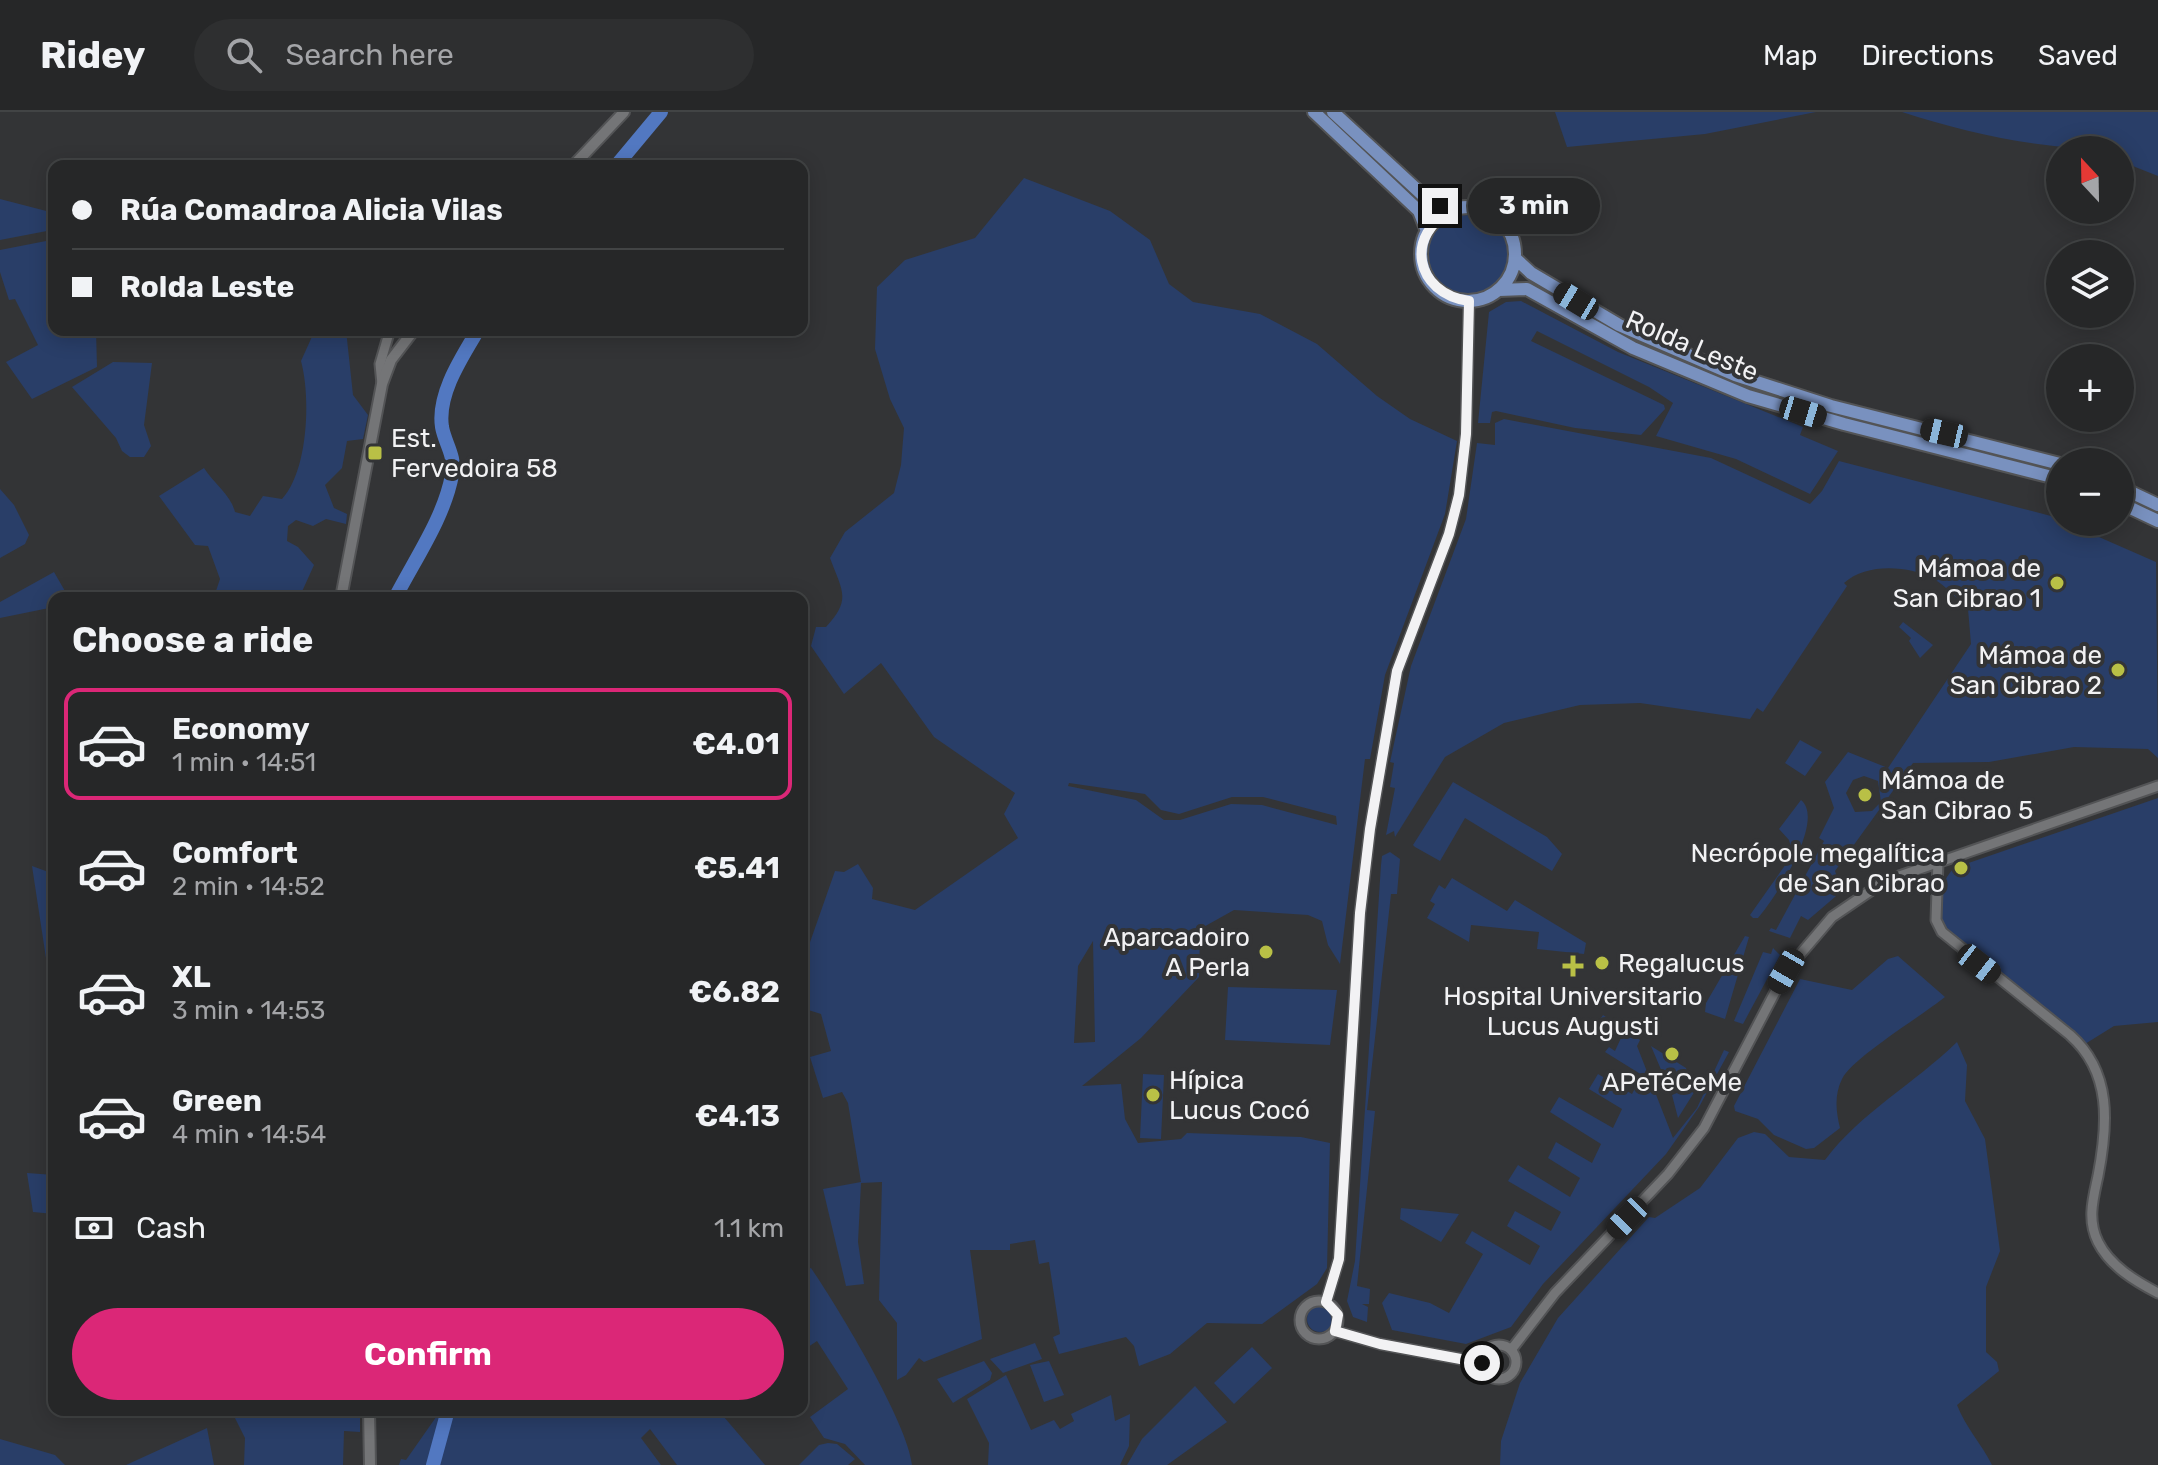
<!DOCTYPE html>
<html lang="en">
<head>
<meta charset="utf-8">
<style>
	body { margin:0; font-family:Rubik,sans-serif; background:#2e2f30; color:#f1f3f6; height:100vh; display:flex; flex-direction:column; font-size:30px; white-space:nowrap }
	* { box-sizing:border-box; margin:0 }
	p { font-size:26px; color:#a4a5a8 }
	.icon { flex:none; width:44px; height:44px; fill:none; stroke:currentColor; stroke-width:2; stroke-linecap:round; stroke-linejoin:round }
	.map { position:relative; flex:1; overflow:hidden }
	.side { position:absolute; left:48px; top:480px; width:760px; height:824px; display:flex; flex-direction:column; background:#262728; border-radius:16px; box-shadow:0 4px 20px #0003,0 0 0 2px #424445 }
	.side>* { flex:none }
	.guide { position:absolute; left:48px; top:48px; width:760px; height:176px; border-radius:16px; box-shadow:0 4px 20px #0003,0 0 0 2px #424445; display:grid; align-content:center; height:176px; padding:0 24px; background:#262728 }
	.needle { width:52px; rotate:338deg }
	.fabs { position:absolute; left:2046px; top:24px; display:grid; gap:16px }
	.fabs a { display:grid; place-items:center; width:88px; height:88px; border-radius:50%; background:#262728; box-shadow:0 4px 20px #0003,0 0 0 2px #424445; font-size:40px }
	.end { position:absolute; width:36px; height:36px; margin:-18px; border:10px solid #f2f2f4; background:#111; box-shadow:0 0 0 4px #111 }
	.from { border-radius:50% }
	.bubble { position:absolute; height:56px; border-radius:28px; background:#262728; box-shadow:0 4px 20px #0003,0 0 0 2px #424445; font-size:26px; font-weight:700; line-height:56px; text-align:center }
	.car { position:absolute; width:24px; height:48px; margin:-24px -12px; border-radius:10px; box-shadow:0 0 6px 2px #0007; background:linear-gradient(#222 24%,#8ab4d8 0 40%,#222 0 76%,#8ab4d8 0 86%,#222 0) }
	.guide b { display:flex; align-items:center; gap:28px; height:76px; font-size:30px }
	.guide b+b { border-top:2px solid #424445 }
	.guide i { width:20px; height:20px; background:#f1f3f6 }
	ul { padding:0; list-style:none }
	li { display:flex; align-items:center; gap:24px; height:112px; margin:0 16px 12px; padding:0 8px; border:4px solid transparent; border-radius:16px }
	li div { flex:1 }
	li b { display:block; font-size:30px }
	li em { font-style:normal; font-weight:700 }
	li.active { border-color:#db2777 }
	li>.icon { width:72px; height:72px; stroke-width:1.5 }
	h2 { padding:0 24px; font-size:36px; line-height:96px }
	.pay { display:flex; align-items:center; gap:20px; height:88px; padding:0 24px; font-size:30px }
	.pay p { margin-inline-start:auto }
	.cta { display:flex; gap:16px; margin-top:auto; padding:16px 24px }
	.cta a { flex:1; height:92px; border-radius:48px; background:#db2777; color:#fff; font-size:32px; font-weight:700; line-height:92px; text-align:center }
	header { display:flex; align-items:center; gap:48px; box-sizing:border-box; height:112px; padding:0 40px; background:#262728; border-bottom:2px solid #424445 }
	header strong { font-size:38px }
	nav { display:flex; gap:44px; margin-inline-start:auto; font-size:28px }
	.search { width:560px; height:72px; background:#2e2f30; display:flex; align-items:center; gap:20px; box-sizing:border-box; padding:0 28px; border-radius:44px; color:#a4a5a8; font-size:30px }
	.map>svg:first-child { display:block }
	.green { fill:#293e68; fill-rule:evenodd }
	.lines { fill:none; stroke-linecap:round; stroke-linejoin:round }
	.river { stroke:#5278c1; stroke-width:14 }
	.tertiary-casing { stroke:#535456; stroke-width:13 }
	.secondary-casing { stroke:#535456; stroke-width:14 }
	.trunk-casing { stroke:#535456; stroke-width:16 }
	.tertiary { stroke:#747577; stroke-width:9 }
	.secondary { stroke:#747577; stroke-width:10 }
	.trunk { stroke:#7991bf; stroke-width:12 }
	.route { stroke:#f2f2f4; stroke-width:10 }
	.poi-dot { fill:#b9c046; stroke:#333436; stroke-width:3 }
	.labels { text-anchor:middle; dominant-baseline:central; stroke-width:8; stroke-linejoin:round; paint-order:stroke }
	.street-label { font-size:26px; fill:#f2f2f4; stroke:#333436 }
	.poi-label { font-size:26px; fill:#f2f2f4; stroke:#333436; text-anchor:start }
</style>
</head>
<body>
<header>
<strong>Ridey</strong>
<div class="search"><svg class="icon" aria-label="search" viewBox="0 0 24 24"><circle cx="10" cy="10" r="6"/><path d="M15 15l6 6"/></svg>Search here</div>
<nav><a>Map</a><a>Directions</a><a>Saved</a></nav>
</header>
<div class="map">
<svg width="2158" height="1353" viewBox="0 0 2158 1353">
	<rect width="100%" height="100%" fill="#333436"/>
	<path class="green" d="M1555,0H1816L1705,22L1567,35Z
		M1902,0H2158V64L2120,49V38C2045,38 1974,23 1902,0Z
		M1024,66L1110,99L1150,128L1169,172L1193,190L1260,202L1317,232L1377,284L1410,307L1457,329L1445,402L1385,563L1370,647H1365L1340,852L1328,833L1322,809L1308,803L1234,798L1200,817L1199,865L1141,926L1082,974L1121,972L1125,1007L1138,1031L1181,1027L1187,1021L1301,1025L1330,1031L1327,1156L1317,1172L1262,1212L1207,1211L1170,1242L1139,1254L1134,1234L1126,1225L1059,1242L1053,1225L1060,1222L1049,1150L1039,1152L1035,1128L1010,1132V1138H970L982,1227L924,1250L919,1246L906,1263L897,1268V1211L879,1188L882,1070L861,1071L858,1130L864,1172L846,1174L823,1077L861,1070L848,991L842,980L823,986L810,945L831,939L821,902L802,896V853L835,759L844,760L858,752L873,776L872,787L915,798L1018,726L1004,702L1015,681L934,625L881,551L844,582L811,534L816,515H826C852,487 842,479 830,446L845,420L894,381L901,353L904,316L890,287L875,237L877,175L905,148L975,126ZM1069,671L1145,682L1161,698L1179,702L1232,685H1263L1336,704L1337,713L1262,693L1231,692L1180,708H1164L1136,688L1068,674ZM1093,829L1095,930L1074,931L1078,854Z
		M0,87L54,101L52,118L0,128Z
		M1428 143a40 40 0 1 1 80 0a40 40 0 1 1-80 0Z
		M46,129L54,181V218H96L97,255L32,287L6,250L38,233L15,187L9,188L0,160V138Z
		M1521,189L1618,240L1803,315L1800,323L1838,339L1810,382L1736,347L1656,324L1673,291L1649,275L1537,219L1531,229L1664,293L1665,297L1641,323L1575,316L1496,299L1492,300L1490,311H1478L1489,200L1506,190Z
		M315,218H346L353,283L368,303L363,327L347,329L342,356L325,373L334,396L347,402L346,412L326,407L313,414L296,408L288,414L287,429L298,435L314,453L300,484L310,486H202L214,485L220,467L208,434L195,433L159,384L204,356C214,372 231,383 235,400L250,404L263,384L282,387C308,359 311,286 301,249Z
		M113,250L152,251L144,313L151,334L144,345H130L122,339L116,326L72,275Z
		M1504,307L1711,346L1810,392L1822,379L1839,349L2051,404L2156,450L2158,646L2148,637L2074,635L1989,650L1913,651L1835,759L1842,779L1808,808L1801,804L1790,826L1769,819L1771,816L1776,818L1824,729L1819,726L1834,696L1825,670L1848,640L1888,656L1971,532L1968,497C1957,487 1946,474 1934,467C1908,453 1866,451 1844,471L1847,474L1763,600L1757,596L1750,607L1640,591L1580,593L1504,611L1445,645L1395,725L1394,719L1386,723L1395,676L1390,675L1394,651L1390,650L1411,554L1466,407L1477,331L1495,333V311ZM1864,664L1878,669L1881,690L1872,699L1855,700L1846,681L1853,668Z
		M0,377L14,393L29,423L25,432L0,446Z
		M54,460L69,486H54V495L0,506V490Z
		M1903,510L1933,533L1920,546L1909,529L1911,526L1899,515Z
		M1800,628L1822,640L1805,664L1785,651Z
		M1453,670L1547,725L1562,742L1552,759L1465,706L1440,749L1415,735L1413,733Z
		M2158,686V910L2114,914L2085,932L1944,816C1936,794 1938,773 1954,756Z
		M1801,688C1826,708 1775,787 1758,806H1753L1750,803L1793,742L1789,728L1779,717Z
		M1390,740L1400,747L1397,782H1391L1367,998L1375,999L1357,1174L1370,1177L1369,1192H1362L1368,1195L1367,1210L1353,1205L1347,1189L1355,1149L1381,753L1382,744Z
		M32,754L54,762V899Z
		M1452,766L1507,799L1515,788L1586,831L1584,842L1537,837L1539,820L1471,813L1469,830L1427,806L1435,792L1430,789L1439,773L1445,777Z
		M1745,824L1749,825L1725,907L1705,900L1706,891Z
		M1773,836L1780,843L1743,912L1734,909L1763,840L1771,842Z
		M1898,844L1945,885C1923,903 1852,946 1842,967C1834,983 1836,1000 1840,1016L1814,1036L1806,1037L1774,1023L1758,1007L1735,999L1734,994L1800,867L1852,878L1888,847Z
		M1228,875L1337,878L1330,933L1225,928Z
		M1603,903L1640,928L1637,934L1673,1026L1697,996L1724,938L1729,940L1699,995L1666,1042L1543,1172L1511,1215L1466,1232L1392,1218L1382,1191L1389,1181L1430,1191L1449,1201L1483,1142L1465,1131L1472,1119L1530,1153L1540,1134L1507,1114L1515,1099L1551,1119L1561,1100L1508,1069L1518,1053L1570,1085L1580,1066L1548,1046L1556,1030L1592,1051L1601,1032L1550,1000L1559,985L1613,1016L1622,997L1589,977L1598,962L1632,982L1642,963L1605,940L1609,935L1615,939L1621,926L1597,912Z
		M1957,930L1967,953L1965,989L1985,1027L2000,1139L1986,1175V1240L1997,1250L1999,1259L1957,1293C1966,1316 1981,1331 1992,1353H1500L1501,1329L1520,1271L1558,1206L1649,1105L1655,1106L1700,1076L1738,1026L1754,1020L1765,1022L1789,1045L1825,1048C1861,1000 1914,972 1957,930Z
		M1651,934L1686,956L1687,959L1665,967Z
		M1143,962L1164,963L1161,1027L1140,1026Z
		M1705,963L1678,1006L1672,983L1692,975L1690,969Z
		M27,1061L54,1063V1102L33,1100Z
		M1401,1096L1459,1102L1441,1130L1400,1107Z
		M811,1156C837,1194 908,1311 912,1353H865L845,1332L824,1326L810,1305L848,1277L817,1229L802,1239V1159Z
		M1307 1207a13 13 0 1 1 26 0a13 13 0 1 1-26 0Z
		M1035,1231L1042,1247L1003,1261L990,1247Z
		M1252,1235L1272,1256L1234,1292L1214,1271Z
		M984,1249L992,1261L990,1268L953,1291L937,1267Z
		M1049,1249L1064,1283L1044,1290L1030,1253Z
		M1006,1263L1031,1318L1054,1308L1060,1317L1074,1309L1071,1302L1111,1283L1115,1309L1130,1302L1129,1334L1120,1353H988L989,1331L967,1287Z
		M1195,1274L1227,1310L1167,1353H1127L1142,1327Z
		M231,1298H360V1320L344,1319L343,1353H244L245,1326Z
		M441,1298H734L724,1305L765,1353H677L650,1317L641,1326L661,1353H399L401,1347L406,1348Z
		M207,1316L214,1353H126Z
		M0,1327L55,1343L65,1353H0Z
		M828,1331L837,1332L855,1347L848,1353H799L819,1333Z"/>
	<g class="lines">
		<path class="river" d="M616,54L661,0
			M395,486C415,447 444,406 452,363C456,344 445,332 442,315C437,282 462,245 478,218
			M433,1353L448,1298"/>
		<g class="tertiary-casing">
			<path id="tertiary" d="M382,272L380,252L389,221
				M1938,749L1936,808L1942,820L2070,923C2112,960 2108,1012 2098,1064C2093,1087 2087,1108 2098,1130C2110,1154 2135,1169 2158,1181
				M1300 1208a19 19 0 1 1 38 0a19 19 0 1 1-38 0Z
				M1326,1190L1339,1147L1360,801L1370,717L1397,559L1449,422L1459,383L1466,322L1469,189
				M1335,1219L1380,1232L1482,1251
				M1482 1250a17 17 0 1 1 34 0a17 17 0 1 1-34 0Z
				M1511,1238L1555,1181L1668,1062L1704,1016L1786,859L1832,805L1885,769L2158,674"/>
		</g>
		<g class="secondary-casing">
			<path id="secondary" d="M573,54L624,0
				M341,486L382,272L391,248L414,218
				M369,1298L370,1353"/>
		</g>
		<g class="trunk-casing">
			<path id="trunk" d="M1314,0L1419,99L1427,119
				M1333,0L1427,87L1454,98
				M1421 142a47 47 0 1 1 94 0a47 47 0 1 1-94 0Z
				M1515,146L1531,161L1619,213L1735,263L1831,294L2060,352
				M1499,178L1527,177L1633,236L1748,284L1844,312L2060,367
				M2120,375L2158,393
				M2120,391L2158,409"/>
		</g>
		<use href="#tertiary" class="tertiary"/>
		<use href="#secondary" class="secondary"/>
		<use href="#trunk" class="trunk"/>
	</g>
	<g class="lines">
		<path class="route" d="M1440,94L1454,98C1403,121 1415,182 1469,189L1466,322L1459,383L1449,422L1397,559L1370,717L1360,801L1339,1147L1326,1190L1338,1203L1335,1219L1380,1232L1482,1251"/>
	</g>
	<g class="poi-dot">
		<rect x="367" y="333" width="16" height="16" rx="4"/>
		<circle cx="2057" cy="471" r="8"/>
		<circle cx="2118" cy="558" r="8"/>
		<circle cx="1865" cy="683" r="8"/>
		<circle cx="1961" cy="756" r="8"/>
		<circle cx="1266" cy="840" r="8"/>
		<circle cx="1602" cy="851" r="8"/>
		<path d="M1569 842h8v8h8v8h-8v8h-8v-8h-8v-8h8z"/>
		<circle cx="1672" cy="942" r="8"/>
		<circle cx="1153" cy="983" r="8"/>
	</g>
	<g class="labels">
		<g class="street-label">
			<text transform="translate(1692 234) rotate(23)">Rolda Leste</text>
		</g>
		<g class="poi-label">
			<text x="391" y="326">Est.<tspan x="391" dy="30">Fervedoira 58</tspan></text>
			<text x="2041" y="456" text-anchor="end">Mámoa de<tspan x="2041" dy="30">San Cibrao 1</tspan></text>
			<text x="2102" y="543" text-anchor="end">Mámoa de<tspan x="2102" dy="30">San Cibrao 2</tspan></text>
			<text x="1881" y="668">Mámoa de<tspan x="1881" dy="30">San Cibrao 5</tspan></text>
			<text x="1945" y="741" text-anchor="end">Necrópole megalítica<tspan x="1945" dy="30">de San Cibrao</tspan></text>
			<text x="1250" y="825" text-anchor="end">Aparcadoiro<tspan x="1250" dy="30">A Perla</tspan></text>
			<text x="1618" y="851">Regalucus</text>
			<text x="1573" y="884" text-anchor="middle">Hospital Universitario<tspan x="1573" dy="30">Lucus Augusti</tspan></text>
			<text x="1169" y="968">Hípica<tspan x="1169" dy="30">Lucus Cocó</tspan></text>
			<text x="1672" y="970" text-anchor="middle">APeTéCeMe</text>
		</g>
	</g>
</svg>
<div class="fabs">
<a><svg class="needle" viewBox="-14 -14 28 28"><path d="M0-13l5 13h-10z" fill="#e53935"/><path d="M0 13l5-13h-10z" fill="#a4a5a8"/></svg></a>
<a><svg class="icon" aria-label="layers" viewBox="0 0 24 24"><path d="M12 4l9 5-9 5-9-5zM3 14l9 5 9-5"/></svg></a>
<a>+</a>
<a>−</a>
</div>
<i class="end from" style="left:1482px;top:1251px"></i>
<i class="end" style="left:1440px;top:94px"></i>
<div class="bubble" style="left:1468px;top:66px;width:132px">3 min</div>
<i class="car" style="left:1576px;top:189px;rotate:301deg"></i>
<i class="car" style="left:1803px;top:300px;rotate:107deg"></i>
<i class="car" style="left:1944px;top:321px;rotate:283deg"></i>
<i class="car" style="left:1979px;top:852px;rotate:128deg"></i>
<i class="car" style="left:1786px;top:859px;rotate:210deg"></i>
<i class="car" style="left:1627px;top:1106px;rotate:224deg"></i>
<div class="guide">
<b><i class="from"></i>Rúa Comadroa Alicia Vilas</b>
<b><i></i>Rolda Leste</b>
</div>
<section class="side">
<h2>Choose a ride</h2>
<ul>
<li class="active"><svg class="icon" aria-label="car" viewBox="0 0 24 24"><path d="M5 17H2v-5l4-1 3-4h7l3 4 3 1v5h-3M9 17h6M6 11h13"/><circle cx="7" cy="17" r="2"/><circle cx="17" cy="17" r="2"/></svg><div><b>Economy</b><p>1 min · 14:51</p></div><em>€4.01</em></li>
<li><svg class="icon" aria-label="car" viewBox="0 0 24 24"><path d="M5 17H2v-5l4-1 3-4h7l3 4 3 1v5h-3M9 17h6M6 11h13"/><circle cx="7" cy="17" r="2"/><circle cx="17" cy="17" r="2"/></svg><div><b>Comfort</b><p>2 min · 14:52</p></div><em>€5.41</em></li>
<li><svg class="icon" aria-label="car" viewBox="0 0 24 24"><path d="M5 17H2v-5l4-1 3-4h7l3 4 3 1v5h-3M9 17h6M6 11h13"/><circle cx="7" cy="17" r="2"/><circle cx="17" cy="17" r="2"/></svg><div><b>XL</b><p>3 min · 14:53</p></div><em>€6.82</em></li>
<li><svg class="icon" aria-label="car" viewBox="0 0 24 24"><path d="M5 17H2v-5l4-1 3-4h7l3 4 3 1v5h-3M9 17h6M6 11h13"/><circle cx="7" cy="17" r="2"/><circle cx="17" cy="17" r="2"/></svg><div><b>Green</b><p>4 min · 14:54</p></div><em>€4.13</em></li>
</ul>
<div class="pay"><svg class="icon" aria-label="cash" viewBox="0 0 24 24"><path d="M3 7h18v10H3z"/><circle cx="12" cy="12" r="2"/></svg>Cash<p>1.1 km</p></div>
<div class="cta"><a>Confirm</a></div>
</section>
</div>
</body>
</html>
